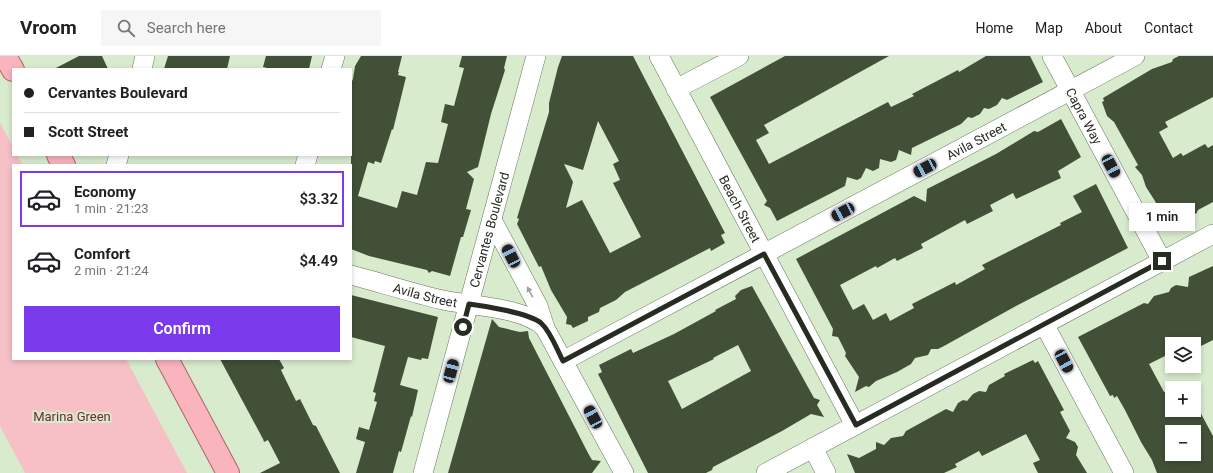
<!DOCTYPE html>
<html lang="en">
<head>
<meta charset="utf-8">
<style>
	body { margin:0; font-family:Roboto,sans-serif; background:#f6f6f6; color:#202124; height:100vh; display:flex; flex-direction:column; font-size:15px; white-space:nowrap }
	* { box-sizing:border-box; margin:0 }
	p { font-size:13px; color:#757577 }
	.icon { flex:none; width:22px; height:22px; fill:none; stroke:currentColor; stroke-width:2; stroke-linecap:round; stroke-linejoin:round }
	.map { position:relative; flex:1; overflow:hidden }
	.sheet { position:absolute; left:12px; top:108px; width:340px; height:196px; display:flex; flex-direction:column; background:#fff; border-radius:0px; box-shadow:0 2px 6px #0003 }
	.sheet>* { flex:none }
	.banner { position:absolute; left:12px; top:12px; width:340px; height:88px; border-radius:0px; box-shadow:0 2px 6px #0003; display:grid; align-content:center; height:88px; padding:0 12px; background:#fff }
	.buttons { position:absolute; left:1165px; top:281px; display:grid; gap:8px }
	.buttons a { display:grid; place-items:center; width:36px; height:36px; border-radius:0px; background:#fff; box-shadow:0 2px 6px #0003; font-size:20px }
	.end { position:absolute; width:18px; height:18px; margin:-9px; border:5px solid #262c21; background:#fff; box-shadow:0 0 0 2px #fff }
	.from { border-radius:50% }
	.bubble { position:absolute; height:28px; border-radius:0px; background:#fff; box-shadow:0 2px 6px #0003; font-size:13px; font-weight:600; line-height:28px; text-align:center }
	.car { position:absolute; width:12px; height:24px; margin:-12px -6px; border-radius:5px; box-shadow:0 0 3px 1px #0007; background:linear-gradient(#222 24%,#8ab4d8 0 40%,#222 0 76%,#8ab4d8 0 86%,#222 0) }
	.banner b { display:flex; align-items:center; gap:14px; height:38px; font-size:15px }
	.banner b+b { border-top:1px solid #e0e0e0 }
	.banner i { width:10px; height:10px; background:#202124 }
	ul { padding:7px 0 0; list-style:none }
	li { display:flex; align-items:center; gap:12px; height:56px; margin:0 8px 6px; padding:0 4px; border:2px solid transparent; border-radius:0px }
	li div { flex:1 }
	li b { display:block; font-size:15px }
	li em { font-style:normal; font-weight:600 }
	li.selected { border-color:#7c3aed }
	li>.icon { width:36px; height:36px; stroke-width:1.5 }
	.cta { display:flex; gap:8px; margin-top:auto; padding:8px 12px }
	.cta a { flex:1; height:46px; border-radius:0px; background:#7c3aed; color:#fff; font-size:16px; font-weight:600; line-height:46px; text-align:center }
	header { display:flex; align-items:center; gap:24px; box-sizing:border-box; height:56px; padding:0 20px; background:#fff; border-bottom:1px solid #e0e0e0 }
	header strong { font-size:19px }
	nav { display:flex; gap:22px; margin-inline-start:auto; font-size:14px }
	.search { width:280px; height:36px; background:#f6f6f6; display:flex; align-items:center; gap:10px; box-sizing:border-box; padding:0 14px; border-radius:0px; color:#757577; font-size:15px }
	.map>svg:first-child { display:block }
	.green { fill:#f6c0c6 }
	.building { fill:#415037; fill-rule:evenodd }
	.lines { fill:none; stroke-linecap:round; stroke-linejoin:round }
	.minor-casing { stroke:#65755b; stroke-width:20 }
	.major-casing { stroke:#ad646a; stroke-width:24 }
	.minor { stroke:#fff; stroke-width:19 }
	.major { stroke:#f9b4be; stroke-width:22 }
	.oneway { fill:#9da09b }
	.route { stroke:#262c21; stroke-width:5 }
	.labels { text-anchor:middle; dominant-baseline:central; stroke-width:4; stroke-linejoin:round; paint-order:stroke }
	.street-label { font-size:13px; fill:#262c21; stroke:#d8ebcd }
	.park-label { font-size:13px; fill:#762736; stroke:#d8ebcd }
</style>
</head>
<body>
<header>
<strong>Vroom</strong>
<div class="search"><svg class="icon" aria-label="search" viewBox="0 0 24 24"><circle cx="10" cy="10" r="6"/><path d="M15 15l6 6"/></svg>Search here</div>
<nav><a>Home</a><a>Map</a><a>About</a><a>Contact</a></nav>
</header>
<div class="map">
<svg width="1213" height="417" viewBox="0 0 1213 417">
	<rect width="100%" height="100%" fill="#d8ebcd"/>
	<path class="green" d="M0,67L13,91V99H17L23,109H13V303H126L187,417H25L0,370Z"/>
	<path class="building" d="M79,0H102L108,13H54Z
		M168,0H230L227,13H164Z
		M266,0H312L309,13H271L263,11Z
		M361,0H402L398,16H399L398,19L406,21L393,74L392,73L381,107L375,105L374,108L368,106L358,140L397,152L402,135L417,139L426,106L438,107L448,68L441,66L445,48L454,50L464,12L459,11L462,0H507L504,12L505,14L491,58L478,111L467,116L474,123L466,153L471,154L463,181H461L450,220L432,215L429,217L427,214L369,200L351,193V27L353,23L355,10Z
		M562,0H633L725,177L721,179L725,187L711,195L710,192L625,236L616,244L600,252L599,256L588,261V265L573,272L571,269L566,268L567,261L551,234L541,210L539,211L517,168L519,163L517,162L549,56V47L558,11ZM598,65L619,105L613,108L620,124L613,127L641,181L610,197L582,144L566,152L573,126L564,108L583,114Z
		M785,0H889L764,69L769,77L756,84L769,108L888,46L891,51L914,40L912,38L958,14L959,16L986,0H1030L1043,26L1007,44L1002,42L997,49L989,53L984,52L980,58L972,62L968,61L961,68L912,92L911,99L899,94L896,104L891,106L880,103L879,112L873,115L866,112L861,122L857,124L847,121L845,130L777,165L770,152L764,149L767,145L710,41Z
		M1179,0H1213V41L1165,66L1168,71L1159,76L1173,102L1181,97L1183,100L1205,88L1208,92L1213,89V146L1198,154L1196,158L1193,157L1167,170L1155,145L1146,131L1142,119L1135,111L1138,109L1114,66L1107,60L1102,46L1104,45L1103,42L1152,13L1172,6L1173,3Z
		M1061,63L1081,101L1058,115L1061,122L1016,143L1013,137L990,149L993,155L967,168L965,164L921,188L923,192L897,205L895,202L877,212L876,210L840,229L853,254L864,248L873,264L886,257L890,265L914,252L912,248L955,226L956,229L985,213L982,209L1061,169L1060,167L1082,156L1073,140L1096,128L1128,192L1016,250L944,290L938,293H931L928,299L915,302L911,308L897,316L876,325L869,331L866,330L855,336L859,321L845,300L846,297L838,281L832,280L833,273L796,203L914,140L926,146L927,133L996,98L1034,75L1038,76Z
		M1213,210V284L1199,291L1197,288H1167L1171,297L1149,308L1164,336L1172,332V354H1199L1213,380V417H1157L1152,404L1141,386L1125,354L1117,340L1114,342L1113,339L1110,340L1078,281L1144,247L1148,248L1154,240L1169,236L1171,232L1176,229L1188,231L1189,221ZM1172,376H1194V398H1172Z
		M752,230L814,342L820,344L817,349L824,361L811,358L782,375L713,411L712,414L706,417H648L598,318L602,316L599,309L631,293L633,297L674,278L716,255L715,254L736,243L735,240L741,234ZM738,289L751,315L682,353L668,325L714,303L713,302Z
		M351,239L438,261L428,303L422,302L421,304L408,301L400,329L418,334L412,361L411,360L401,396L399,395L393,417H356L365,386L356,383L359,371L369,374L377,346L374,345L376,337L373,336L385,290L351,281Z
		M492,263L499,271L520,276L528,275L529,282L588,397L592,404L601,405L592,417H448Z
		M220,303H279L284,312L281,314L296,345L300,343L313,369L316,370L340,417H260L280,407L268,384L264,386L263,383Z
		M1033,304L1035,307L1038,305L1064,354L1060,356L1070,375L1066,382L1075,386L1078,391L1076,399L1087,417H1038L1033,407L1040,404L1026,378L982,400L979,395L955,408L957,411L944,417H855L847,398L859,402L876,393V386L884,389L891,382L903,380L906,375L946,353L953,356L958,347L963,344L967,345L973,338L979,335L986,336L989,329L1005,320L1004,318Z"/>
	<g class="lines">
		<g class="minor-casing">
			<g id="minor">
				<path id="s1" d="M659,0L855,369"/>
				<path id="s2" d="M1052,0L1162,205"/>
				<path d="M142,13L145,0"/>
				<path d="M331,13L335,0"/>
				<path d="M676,33L739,0"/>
				<path d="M116,109L119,99"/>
				<path d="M305,109L308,99"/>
				<path d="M492,164L538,250L545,272L624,417"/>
				<path id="s3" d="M351,219C382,227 412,237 443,244C470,250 525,251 545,272"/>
				<path d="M1044,268L1124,417"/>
				<path id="s4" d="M563,305L1135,0"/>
				<path d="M813,392L826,417"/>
				<path id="s5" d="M423,417L536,0"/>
				<path d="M766,417L1213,178"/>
			</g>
		</g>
		<g class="major-casing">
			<path id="major" d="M5,0L13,14
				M58,99L64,109
				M167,303L228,417"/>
		</g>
		<use href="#minor" class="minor"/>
		<use href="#major" class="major"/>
	</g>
	<defs><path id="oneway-solid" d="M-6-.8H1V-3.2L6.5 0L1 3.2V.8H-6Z"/></defs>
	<use class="oneway" href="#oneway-solid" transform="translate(530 236) rotate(-118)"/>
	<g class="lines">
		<path class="route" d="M463,271L469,248C485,250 529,257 541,267C551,276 557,294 563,305L764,198L856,369L1162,205"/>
	</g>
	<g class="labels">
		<g class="street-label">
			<text stroke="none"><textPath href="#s2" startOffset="68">Capra Way</textPath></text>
			<text stroke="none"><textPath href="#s4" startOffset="468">Avila Street</textPath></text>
			<text stroke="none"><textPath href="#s1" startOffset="173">Beach Street</textPath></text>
			<text stroke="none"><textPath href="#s5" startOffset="252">Cervantes Boulevard</textPath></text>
			<text stroke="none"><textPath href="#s3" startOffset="77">Avila Street</textPath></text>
		</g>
		<g class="park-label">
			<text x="72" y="360">Marina Green</text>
		</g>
	</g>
</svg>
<div class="buttons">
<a><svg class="icon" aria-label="layers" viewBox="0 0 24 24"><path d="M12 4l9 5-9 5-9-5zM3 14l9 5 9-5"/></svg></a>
<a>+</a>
<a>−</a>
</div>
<i class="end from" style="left:463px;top:271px"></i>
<i class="end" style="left:1162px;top:205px"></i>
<div class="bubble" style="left:1129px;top:147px;width:66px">1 min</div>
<i class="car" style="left:1111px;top:110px;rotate:152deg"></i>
<i class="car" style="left:925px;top:112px;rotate:242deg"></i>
<i class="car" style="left:843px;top:156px;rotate:242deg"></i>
<i class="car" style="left:511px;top:200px;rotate:333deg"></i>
<i class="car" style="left:1064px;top:305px;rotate:152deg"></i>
<i class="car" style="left:451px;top:315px;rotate:15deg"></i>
<i class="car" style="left:593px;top:361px;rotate:332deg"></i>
<div class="banner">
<b><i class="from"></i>Cervantes Boulevard</b>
<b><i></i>Scott Street</b>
</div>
<section class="sheet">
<ul>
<li class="selected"><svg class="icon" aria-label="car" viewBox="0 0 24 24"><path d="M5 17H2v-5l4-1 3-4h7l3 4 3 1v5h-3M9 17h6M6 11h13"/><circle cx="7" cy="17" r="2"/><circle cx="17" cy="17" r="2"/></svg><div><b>Economy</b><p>1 min · 21:23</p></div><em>$3.32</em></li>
<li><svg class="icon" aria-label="car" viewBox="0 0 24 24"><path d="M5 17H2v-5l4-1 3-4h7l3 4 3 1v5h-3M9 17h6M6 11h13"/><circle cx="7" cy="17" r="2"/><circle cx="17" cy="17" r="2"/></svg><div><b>Comfort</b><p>2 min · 21:24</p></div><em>$4.49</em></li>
</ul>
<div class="cta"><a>Confirm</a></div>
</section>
</div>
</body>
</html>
